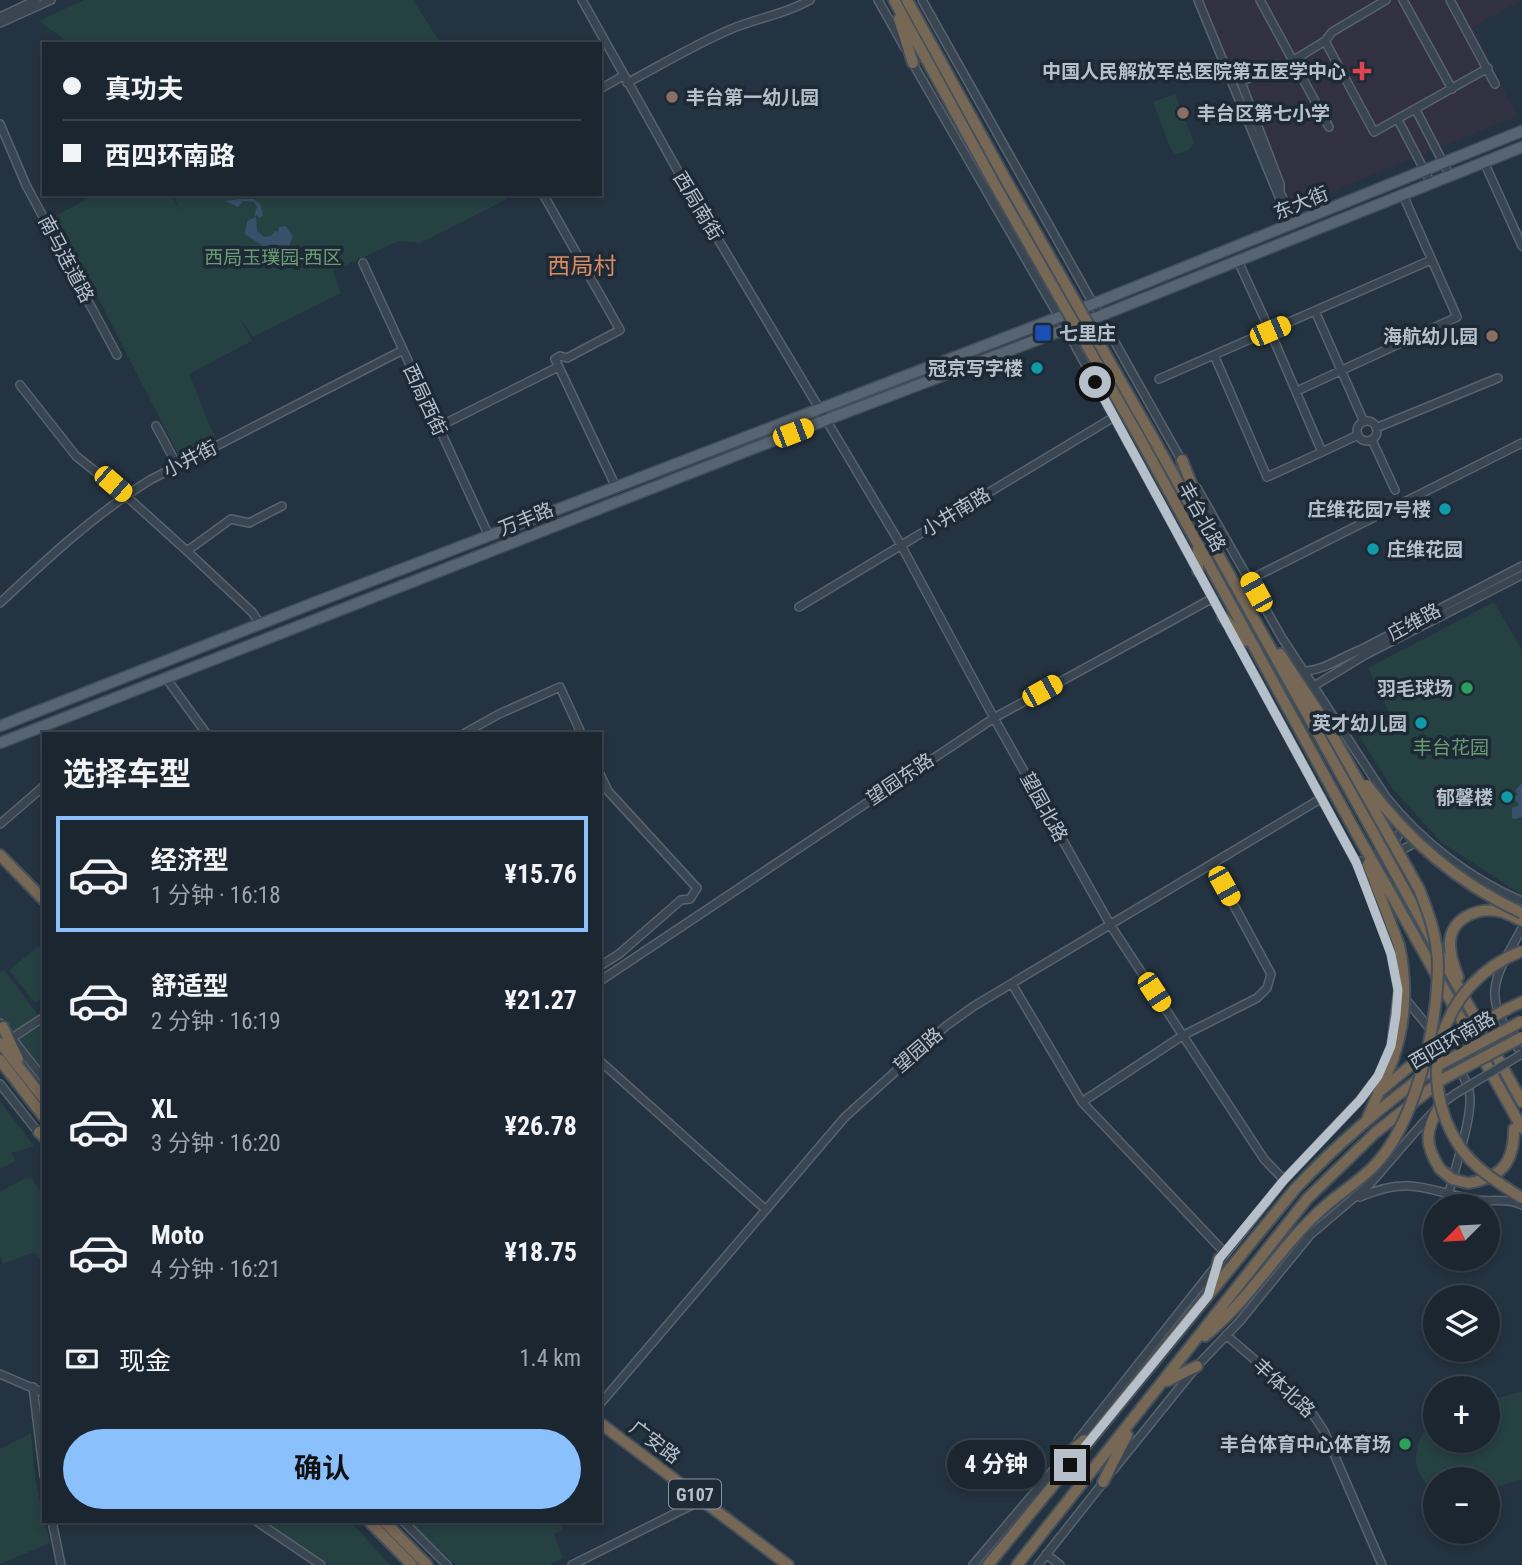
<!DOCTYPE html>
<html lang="zh">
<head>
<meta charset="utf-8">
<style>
	body { margin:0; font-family:"Roboto Condensed","Noto Sans SC",sans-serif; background:#242e39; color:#f1f3f6; height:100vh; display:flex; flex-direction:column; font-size:26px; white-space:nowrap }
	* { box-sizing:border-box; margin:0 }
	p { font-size:23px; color:#a0a5ab }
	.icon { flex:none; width:38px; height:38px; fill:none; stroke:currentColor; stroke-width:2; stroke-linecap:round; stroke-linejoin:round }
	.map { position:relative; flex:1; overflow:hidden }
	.side { position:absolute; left:42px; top:732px; width:560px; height:791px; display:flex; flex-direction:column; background:#1b2631; border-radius:0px; box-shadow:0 4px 10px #0003,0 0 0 2px #39434d }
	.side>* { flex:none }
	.guide { position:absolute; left:42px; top:42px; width:560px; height:154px; border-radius:0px; box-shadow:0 4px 10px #0003,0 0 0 2px #39434d; display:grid; align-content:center; height:154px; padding:0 21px; background:#1b2631 }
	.needle { width:46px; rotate:246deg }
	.tools { position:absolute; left:1423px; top:1194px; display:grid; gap:14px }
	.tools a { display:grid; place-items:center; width:77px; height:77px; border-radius:50%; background:#1b2631; box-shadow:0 4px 10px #0003,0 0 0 2px #39434d; font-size:35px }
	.end { position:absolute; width:32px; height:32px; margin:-16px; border:9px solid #b5c0cb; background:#111; box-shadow:0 0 0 4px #111 }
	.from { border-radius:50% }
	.bubble { position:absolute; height:49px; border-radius:24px; background:#1b2631; box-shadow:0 4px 10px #0003,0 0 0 2px #39434d; font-size:23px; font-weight:700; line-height:49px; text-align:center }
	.car { position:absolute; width:21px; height:42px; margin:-21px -10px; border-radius:9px; box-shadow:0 0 5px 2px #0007; background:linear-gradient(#f5c518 24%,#345 0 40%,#f5c518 0 76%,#345 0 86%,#f5c518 0) }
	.guide b { display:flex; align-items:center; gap:24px; height:66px; font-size:26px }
	.guide b+b { border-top:2px solid #39434d }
	.guide i { width:18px; height:18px; background:#f1f3f6 }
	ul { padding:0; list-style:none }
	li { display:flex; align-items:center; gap:21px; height:116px; margin:0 14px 10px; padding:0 7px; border:4px solid transparent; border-radius:0px }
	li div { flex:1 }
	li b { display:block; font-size:26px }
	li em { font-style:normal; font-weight:700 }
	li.selected { border-color:#8ac0fc }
	li>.icon { width:63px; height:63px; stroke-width:1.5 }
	h2 { padding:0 21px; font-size:32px; line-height:84px }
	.pay { display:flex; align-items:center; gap:18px; height:77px; padding:0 21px; font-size:26px }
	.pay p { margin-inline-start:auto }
	.cta { display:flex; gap:14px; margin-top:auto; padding:14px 21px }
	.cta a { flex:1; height:80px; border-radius:42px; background:#8ac0fc; color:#111; font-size:28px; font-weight:700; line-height:80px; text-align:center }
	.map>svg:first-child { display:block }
	.medical { fill:#323142 }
	.green { fill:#264142 }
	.water { fill:#385069 }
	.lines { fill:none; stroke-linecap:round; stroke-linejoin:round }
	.minor-casing { stroke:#57636e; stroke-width:10 }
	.major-casing { stroke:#424e5a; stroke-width:13 }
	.highway-casing { stroke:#43505b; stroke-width:14 }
	.minor { stroke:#394551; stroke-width:7 }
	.major { stroke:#576471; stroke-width:10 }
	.highway { stroke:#776755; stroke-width:10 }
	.minor-bridge-casing { stroke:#57636e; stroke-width:10; stroke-linecap:butt }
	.highway-bridge-casing { stroke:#43505b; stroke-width:14; stroke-linecap:butt }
	.minor-bridge { stroke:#394551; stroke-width:7 }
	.highway-bridge { stroke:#776755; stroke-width:10 }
	.route { stroke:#b5c0cb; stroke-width:9 }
	.health-dot { fill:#e0444e; stroke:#1d2a36; stroke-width:2.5 }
	.education-dot { fill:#8d6e63; stroke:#1d2a36; stroke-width:2.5 }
	.transit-dot { fill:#1a4fb4; stroke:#1d2a36; stroke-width:2.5 }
	.culture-dot { fill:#0f9aa8; stroke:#1d2a36; stroke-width:2.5 }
	.leisure-dot { fill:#2e9e5b; stroke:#1d2a36; stroke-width:2.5 }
	.labels { text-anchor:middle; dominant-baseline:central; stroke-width:7; stroke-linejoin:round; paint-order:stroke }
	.shield { fill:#1d2a36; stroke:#87939e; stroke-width:2 }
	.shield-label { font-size:18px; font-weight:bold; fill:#b5c0cb }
	.poi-label { font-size:19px; font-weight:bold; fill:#b5c0cb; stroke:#1d2a36; text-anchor:end }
	.street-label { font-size:19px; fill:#b5c0cb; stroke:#1d2a36 }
	.park-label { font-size:19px; fill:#6b9d73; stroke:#1d2a36 }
	.quarter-label { font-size:23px; fill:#da8b62; stroke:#1d2a36 }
</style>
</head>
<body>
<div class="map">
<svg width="1522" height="1565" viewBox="0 0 1522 1565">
	<rect width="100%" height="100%" fill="#243341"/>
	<path class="medical" d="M1201,0H1522L1473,27L1517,116L1286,210Z"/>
	<path class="green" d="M84,0H413L441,44H66L63,38L38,21Z
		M1175,94L1194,142C1191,151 1183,154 1174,153L1170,147L1153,102Z
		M91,194H171L180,211L173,194H505L507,199L420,243L399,241L333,271L341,293L253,337L239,317L252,341L189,374C199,395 204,417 216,437L179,456L56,216L92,196Z
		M1494,602L1522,650V895L1441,842L1392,788L1356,731L1389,712L1368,668Z
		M39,946L44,953V996L35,1003L9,970Z
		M4,970L39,1016L12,1033L0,1018V972Z
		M44,1025V1071L19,1039Z
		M0,1101L34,1146L12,1153L15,1161L0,1169Z
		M31,1177L44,1197V1265L34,1252L3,1264L0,1255V1192L25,1178Z
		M1522,1391V1479L1488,1490V1479H1435V1492C1409,1472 1410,1441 1435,1421V1440H1488V1401Z
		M31,1433L36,1484L50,1543L0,1564V1449Z
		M264,1521H350L390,1565H330Z
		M409,1521H559L563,1530L554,1534L563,1558L549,1565H456Z"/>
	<path class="water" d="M239,199H254L260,204L263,216L259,218L257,215L254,216L257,207L254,202L243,201L238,207L225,201Z
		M256,217L257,231L264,237L271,236L275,231L278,232L279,227L286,226L293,236L289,246L283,250L278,247L275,251L264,247L245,234L247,221Z
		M1522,783V817L1515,819L1512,818V808L1519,805L1514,798L1518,794L1515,791Z"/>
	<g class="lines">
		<g class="minor-casing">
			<path id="minor" d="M582,0L688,189L901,545L994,718L1111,926L1264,1159L1284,1180
				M878,0L905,48
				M922,0L1183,463
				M1198,0L1291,226
				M1260,0L1329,127
				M1403,0L1452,89
				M1450,0L1495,84
				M0,17L36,0
				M0,23L51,0
				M1325,41L1332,32L1386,0
				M912,62L1066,329L1224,619
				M627,83C661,65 694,45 729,30C756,18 784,15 810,0
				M600,89L623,76
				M1416,110L1450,176
				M1398,120L1431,183
				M0,124L26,185L117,355
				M1484,162L1522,246
				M543,194L620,330L567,358L560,356L555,359L616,487
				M1299,222L1294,211L1285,203L1280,192V184L1241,82L1277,64L1281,68L1325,41L1374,132L1488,68
				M363,263L489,536
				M1315,311L1364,422
				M1214,355L1267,477L1322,452L1270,331L1238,261
				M1159,379L1431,260
				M20,385L76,456L125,495L187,551L252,612L260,624
				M1297,391L1457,317L1403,195
				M1357 431a10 10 0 1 1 20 0a10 10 0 1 1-20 0Z
				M156,426L177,465
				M438,427L558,367
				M1376,428L1498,378
				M1372,440L1395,490
				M1322,452L1358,435
				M1197,488L1282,638L1386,797C1421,841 1470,879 1522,901
				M187,551L231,519L249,523L282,506
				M1249,580L1522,443
				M0,603C48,558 95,514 150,480L403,350
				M799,607L1114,417
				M1304,671C1323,671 1341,657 1360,650L1522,566
				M166,678L206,733
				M1314,686L1365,655L1522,575
				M465,733L499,714L560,687L581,733
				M600,774L608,791L697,888L690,899L681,900L619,954L600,966
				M0,824L44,786
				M1356,862C1374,859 1399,845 1402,826
				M1372,866L1420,840
				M1522,928C1513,946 1497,969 1495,989C1492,1011 1512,1037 1522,1055
				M600,981L994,718L1213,598
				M1012,984L1082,1102L1225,1253
				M1404,997C1421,1019 1463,1065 1469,1091C1475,1111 1454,1170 1449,1193
				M0,1023L44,1079
				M12,1038L44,1017
				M600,1061L766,1210
				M0,1084L41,1136
				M1082,1102L1182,1036L1257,998L1267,988L1271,974L1212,865
				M1360,1197C1413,1174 1427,1192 1478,1200C1493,1202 1508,1198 1522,1205
				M1226,1335L1306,1404L1324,1431L1382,1565
				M0,1374L44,1393
				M33,1387L44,1476
				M600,1404L845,1117L946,1026L974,1006L1322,798
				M1078,1440L1284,1180L1360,1100L1378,1076L1391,1046L1398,990L1391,954L1378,914L1356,862L1230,630
				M1113,1470L1197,1366L1240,1321L1310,1235L1370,1184L1422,1124L1440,1105L1455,1094
				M52,1521L61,1565
				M256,1521L321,1565
				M403,1521L447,1565
				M1046,1554L1060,1565
				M572,1565L702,1500
				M973,1565L1066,1455
				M1038,1565L1106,1479"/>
		</g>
		<g class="major-casing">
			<path id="major" d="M0,726L311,604L1093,304L1522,131
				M0,743L826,420L1100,316L1522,147"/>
		</g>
		<g class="highway-casing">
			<path id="highway" d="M894,0L995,185
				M907,0L1006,180
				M899,19L913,63
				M1148,429L1368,823
				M1138,435L1354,829
				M1182,460L1204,516
				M1198,549V571
				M1223,617L1245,641
				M1280,654L1325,722
				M0,855L44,900
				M1403,887L1522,1102
				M1391,894L1522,1128
				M1381,898L1399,945
				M1458,977C1454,966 1450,956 1450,945C1449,918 1479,906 1502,912C1509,914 1516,918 1522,921
				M1509,1008L1522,1002
				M3,1027L18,1059
				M0,1043L44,1099
				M0,1060L44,1117
				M1378,1093L1409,1067L1429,1053
				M1368,1117L1392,1062
				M39,1132L44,1137
				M1440,1169C1424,1144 1425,1131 1440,1105
				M1468,1183C1501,1178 1514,1163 1514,1129
				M1210,1290L1219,1259
				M1205,1336C1255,1295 1285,1237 1336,1197
				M1167,1381L1197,1366
				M600,1423L788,1565
				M1063,1458L1084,1440
				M1103,1482L1127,1435
				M369,1521L412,1565
				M384,1521L427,1565
				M988,1565L1295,1189C1338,1143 1385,1103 1437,1066
				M1017,1565L1307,1199L1376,1132L1443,1079"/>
		</g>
		<use href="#minor" class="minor"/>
		<use href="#major" class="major"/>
		<use href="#highway" class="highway"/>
		<g class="minor-bridge-casing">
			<path id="minor-bridge" d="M1455,1094L1522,1054"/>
		</g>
		<g class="highway-bridge-casing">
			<path id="highway-bridge" d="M1006,180L1148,429
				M995,185L1138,435
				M1325,722L1419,889C1429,914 1438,939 1438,967C1437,1026 1416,1124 1373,1167C1362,1178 1348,1188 1336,1197
				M1367,785C1409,841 1458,883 1522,913
				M1368,823L1403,887
				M1354,829L1391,894
				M1368,864L1381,898
				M1522,951C1442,982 1412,1075 1460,1147C1476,1170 1499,1183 1522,1198
				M1438,1047L1509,1008
				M1392,1062C1406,1023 1408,986 1399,945
				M1437,1066L1522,1021
				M1443,1079L1522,1037
				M1440,1169L1452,1179L1468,1183"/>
		</g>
		<use href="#minor-bridge" class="minor-bridge"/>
		<use href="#highway-bridge" class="highway-bridge"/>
	</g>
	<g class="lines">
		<path class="route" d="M1070,1465L1208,1296L1219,1259L1284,1180L1360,1100L1378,1076L1391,1046L1396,1015L1398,990L1391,954L1356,862L1095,382"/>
	</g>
	<path class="health-dot" d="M1358.5 60.5h7v7h7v7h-7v7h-7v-7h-7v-7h7z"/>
	<g class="education-dot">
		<circle cx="672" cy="97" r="7"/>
		<circle cx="1183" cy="113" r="7"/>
		<circle cx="1492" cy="336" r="7"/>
	</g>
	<rect class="transit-dot" x="1034" y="324" width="18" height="18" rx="3.5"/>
	<g class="culture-dot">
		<circle cx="1037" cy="368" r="7"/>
		<circle cx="1445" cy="509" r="7"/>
		<circle cx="1373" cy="549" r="7"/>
		<circle cx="1421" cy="723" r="7"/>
		<circle cx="1507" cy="797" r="7"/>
	</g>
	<g class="leisure-dot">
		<circle cx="1467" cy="688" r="7"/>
		<circle cx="1405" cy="1444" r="7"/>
	</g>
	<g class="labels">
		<rect class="shield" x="669" y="1479.5" width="52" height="29" rx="5"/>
		<g class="shield-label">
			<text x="695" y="1494">G107</text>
		</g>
		<g class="poi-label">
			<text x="1346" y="71">中国人民解放军总医院第五医学中心</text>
			<text x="686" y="97" text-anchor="start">丰台第一幼儿园</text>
			<text x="1197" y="113" text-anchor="start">丰台区第七小学</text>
			<text x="1059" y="333" text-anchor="start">七里庄</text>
			<text x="1478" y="336">海航幼儿园</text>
			<text x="1023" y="368">冠京写字楼</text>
			<text x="1431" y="509">庄维花园7号楼</text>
			<text x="1387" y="549" text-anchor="start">庄维花园</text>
			<text x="1453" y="688">羽毛球场</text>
			<text x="1407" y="723">英才幼儿园</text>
			<text x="1493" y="797">郁馨楼</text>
			<text x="1391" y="1444">丰台体育中心体育场</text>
		</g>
		<g class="street-label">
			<text transform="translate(1301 203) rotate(-22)">东大街</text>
			<text transform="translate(698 206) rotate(59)">西局南街</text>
			<text transform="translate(66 259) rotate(62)">南马连道路</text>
			<text transform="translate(425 400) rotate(65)">西局西街</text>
			<text transform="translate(190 459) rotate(-27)">小井街</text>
			<text transform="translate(956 512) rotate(-31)">小井南路</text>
			<text transform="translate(1202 517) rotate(61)">丰台北路</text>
			<text transform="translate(526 519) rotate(-22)">万丰路</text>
			<text transform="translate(1414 622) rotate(-28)">庄维路</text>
			<text transform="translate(900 779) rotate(-34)">望园东路</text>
			<text transform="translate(1044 807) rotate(61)">望园北路</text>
			<text transform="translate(1452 1040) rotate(-30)">西四环南路</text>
			<text transform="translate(918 1050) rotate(-41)">望园路</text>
			<text transform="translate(1284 1388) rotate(43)">丰体北路</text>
			<text transform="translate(655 1442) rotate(37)">广安路</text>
		</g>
		<g class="park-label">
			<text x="273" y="257">西局玉璞园-西区</text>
			<text x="1451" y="747">丰台花园</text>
		</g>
		<g class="quarter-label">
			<text x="582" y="266">西局村</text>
		</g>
	</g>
</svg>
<div class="tools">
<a><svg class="needle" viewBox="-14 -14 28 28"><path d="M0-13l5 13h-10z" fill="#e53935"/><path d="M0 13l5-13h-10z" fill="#a0a5ab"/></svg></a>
<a><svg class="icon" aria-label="layers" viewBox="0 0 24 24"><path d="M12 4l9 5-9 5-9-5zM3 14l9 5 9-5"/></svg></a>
<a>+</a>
<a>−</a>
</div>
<i class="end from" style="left:1095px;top:382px"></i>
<i class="end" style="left:1070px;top:1465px"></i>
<div class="bubble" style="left:947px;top:1440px;width:98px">4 分钟</div>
<i class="car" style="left:1270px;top:331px;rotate:67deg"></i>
<i class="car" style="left:793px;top:433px;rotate:69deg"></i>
<i class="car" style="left:113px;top:484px;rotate:131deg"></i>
<i class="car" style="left:1256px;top:592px;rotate:331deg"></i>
<i class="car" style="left:1042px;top:691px;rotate:61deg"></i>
<i class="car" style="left:1224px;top:886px;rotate:151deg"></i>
<i class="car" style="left:1154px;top:992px;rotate:147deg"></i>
<div class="guide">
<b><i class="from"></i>真功夫</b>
<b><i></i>西四环南路</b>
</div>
<section class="side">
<h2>选择车型</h2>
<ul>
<li class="selected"><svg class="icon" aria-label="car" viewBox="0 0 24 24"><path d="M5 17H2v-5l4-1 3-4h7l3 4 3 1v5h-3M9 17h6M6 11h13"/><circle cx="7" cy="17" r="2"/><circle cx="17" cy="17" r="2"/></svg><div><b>经济型</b><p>1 分钟 · 16:18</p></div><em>¥15.76</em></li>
<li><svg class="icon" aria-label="car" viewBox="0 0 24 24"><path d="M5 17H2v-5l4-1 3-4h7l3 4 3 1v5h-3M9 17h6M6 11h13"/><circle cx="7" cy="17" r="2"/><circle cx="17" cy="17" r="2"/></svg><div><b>舒适型</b><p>2 分钟 · 16:19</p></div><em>¥21.27</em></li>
<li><svg class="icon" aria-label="car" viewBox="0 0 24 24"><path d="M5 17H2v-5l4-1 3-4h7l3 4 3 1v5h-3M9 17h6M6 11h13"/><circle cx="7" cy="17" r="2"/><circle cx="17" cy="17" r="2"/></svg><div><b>XL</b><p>3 分钟 · 16:20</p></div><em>¥26.78</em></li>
<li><svg class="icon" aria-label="car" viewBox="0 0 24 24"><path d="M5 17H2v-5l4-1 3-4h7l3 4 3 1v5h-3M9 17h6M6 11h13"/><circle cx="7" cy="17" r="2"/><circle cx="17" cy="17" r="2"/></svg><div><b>Moto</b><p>4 分钟 · 16:21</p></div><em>¥18.75</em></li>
</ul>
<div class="pay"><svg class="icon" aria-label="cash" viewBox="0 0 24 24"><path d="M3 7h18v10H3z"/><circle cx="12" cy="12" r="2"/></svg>现金<p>1.4 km</p></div>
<div class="cta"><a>确认</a></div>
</section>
</div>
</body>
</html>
